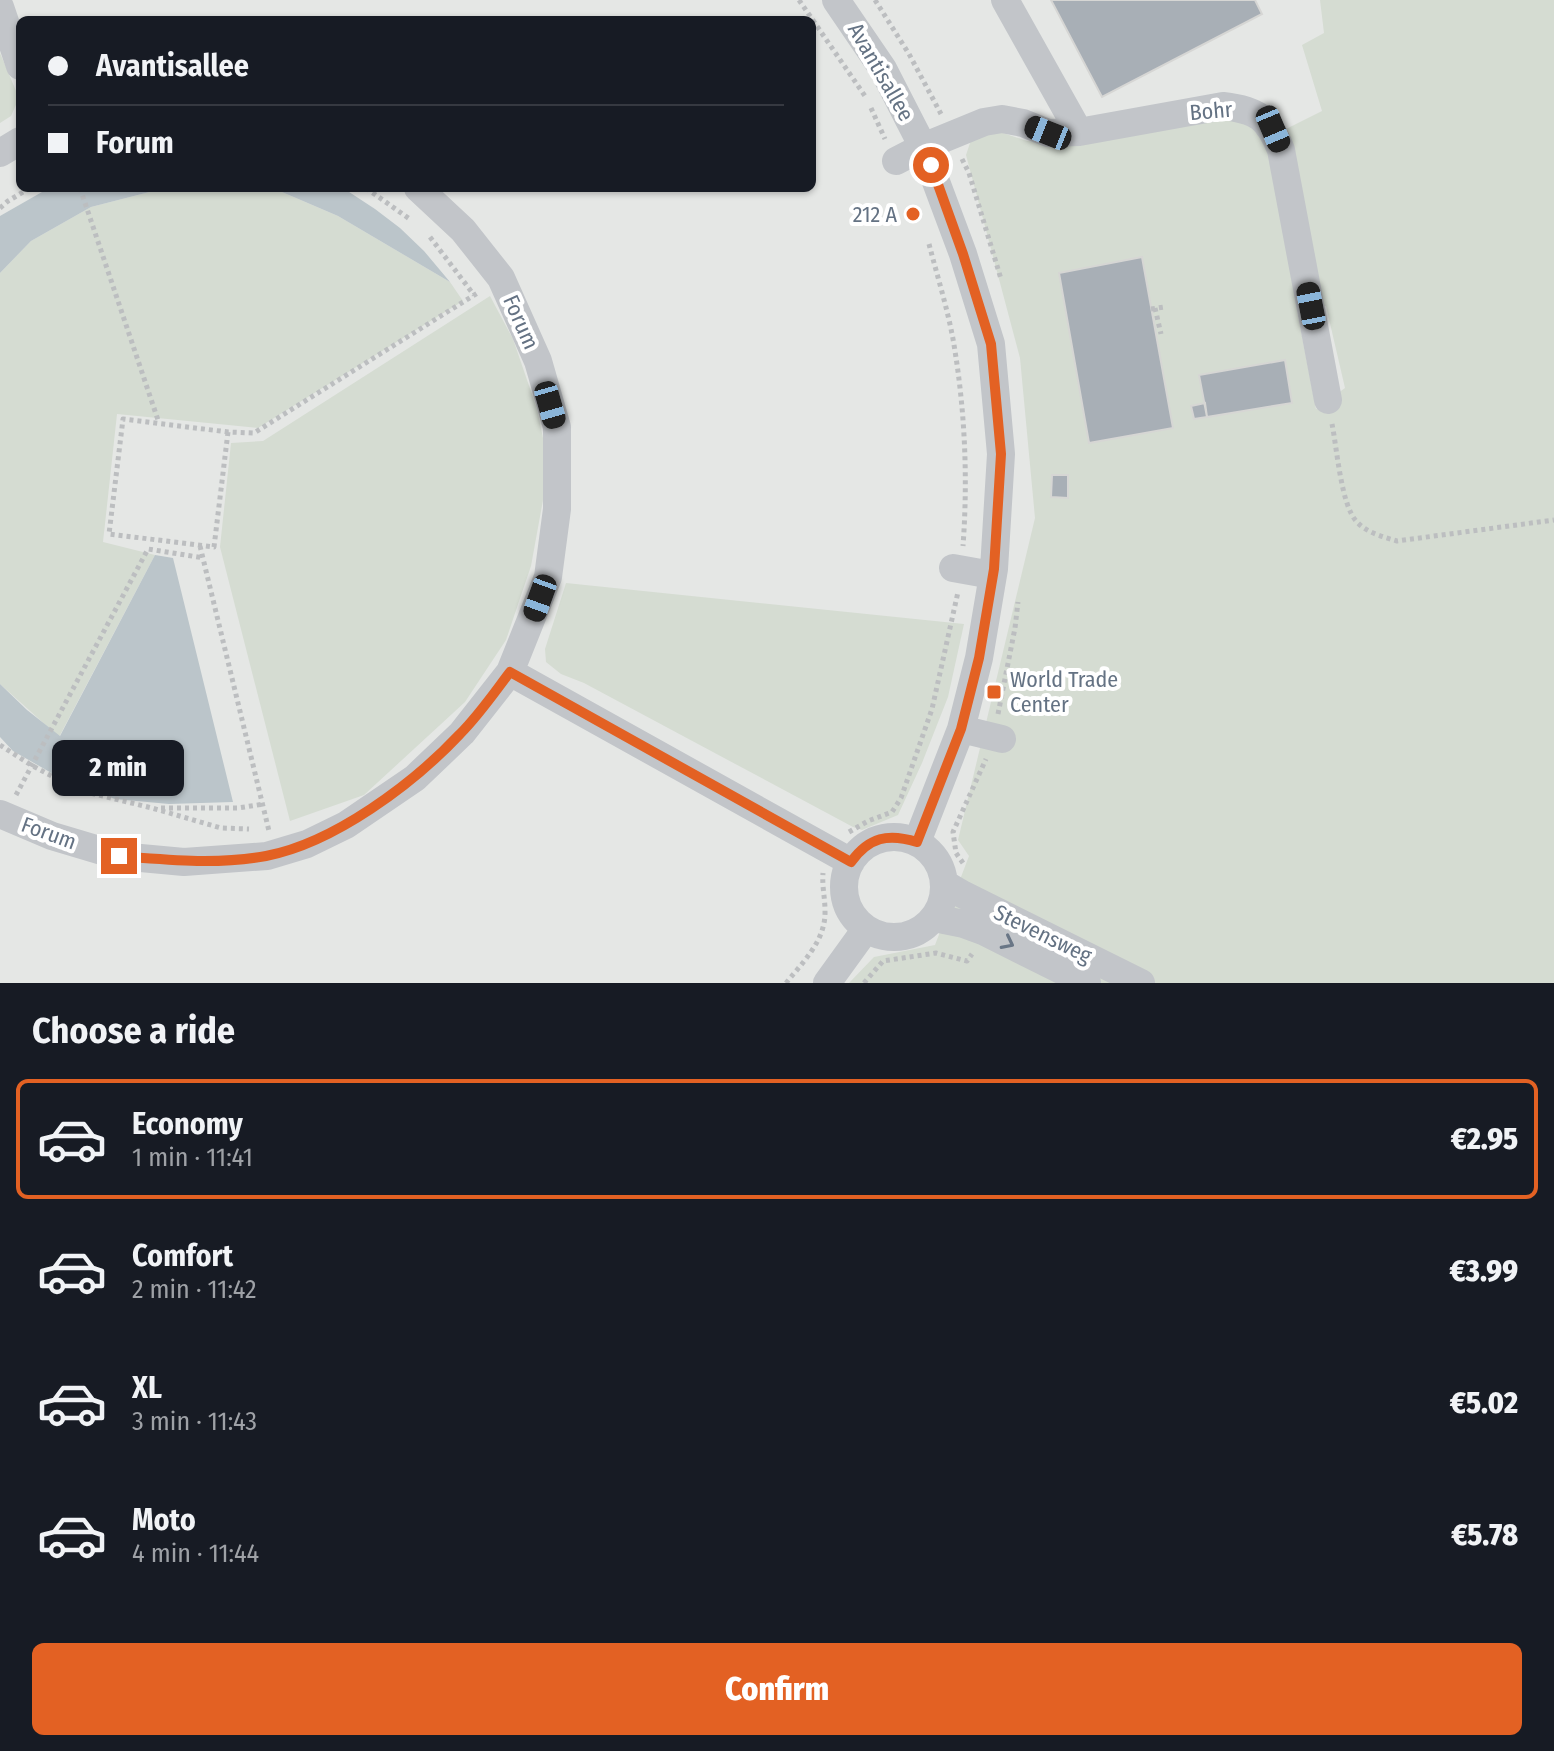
<!DOCTYPE html>
<html lang="en">
<head>
<meta charset="utf-8">
<style>
	body { margin:0; font-family:"Fira Sans Condensed",sans-serif; background:#20242c; color:#f1f3f6; height:100vh; display:flex; flex-direction:column; font-size:30px; white-space:nowrap }
	* { box-sizing:border-box; margin:0 }
	p { font-size:26px; color:#9ea1a6 }
	.icon { flex:none; width:44px; height:44px; fill:none; stroke:currentColor; stroke-width:2; stroke-linecap:round; stroke-linejoin:round }
	.map { position:relative; height:983px; overflow:hidden }
	.panel { display:flex; flex-direction:column; background:#171b24; flex:1 }
	.panel>* { flex:none }
	.hud { position:absolute; left:16px; top:16px; width:800px; height:176px; border-radius:12px; box-shadow:0 2px 6px #0004; display:grid; align-content:center; height:176px; padding:0 32px; background:#171b24 }
	.end { position:absolute; width:36px; height:36px; margin:-18px; border:10px solid #e36123; background:#fff; box-shadow:0 0 0 4px #fff }
	.from { border-radius:50% }
	.bubble { position:absolute; height:56px; border-radius:12px; background:#171b24; box-shadow:0 2px 6px #0004; font-size:26px; font-weight:800; line-height:56px; text-align:center }
	.car { position:absolute; width:24px; height:48px; margin:-24px -12px; border-radius:10px; box-shadow:0 0 6px 2px #0007; background:linear-gradient(#222 24%,#8ab4d8 0 40%,#222 0 76%,#8ab4d8 0 86%,#222 0) }
	.hud b { display:flex; align-items:center; gap:28px; height:76px; font-size:30px }
	.hud b+b { border-top:2px solid #363941 }
	.hud i { width:20px; height:20px; background:#f1f3f6 }
	ul { padding:0; list-style:none }
	li { display:flex; align-items:center; gap:24px; height:120px; margin:0 16px 12px; padding:0 16px; border:4px solid transparent; border-radius:12px }
	li div { flex:1 }
	li b { display:block; font-size:30px }
	li em { font-style:normal; font-weight:800 }
	li.active { border-color:#e36123 }
	li>.icon { width:72px; height:72px; stroke-width:1.5 }
	h2 { padding:0 32px; font-size:36px; line-height:96px }
	.action { display:flex; gap:16px; margin-top:auto; padding:16px 32px }
	.action a { flex:1; height:92px; border-radius:12px; background:#e36123; color:#fff; font-size:32px; font-weight:800; line-height:92px; text-align:center }
	.map>svg:first-child { display:block }
	.built { fill:#e5e7e5; fill-rule:evenodd }
	.green { fill:#d5dcd2; fill-rule:evenodd }
	.water { fill:#bbc5ca }
	.building { fill:#a8afb6; stroke:#d6d6d4; stroke-width:2 }
	.lines { fill:none; stroke-linecap:round; stroke-linejoin:round }
	.path { stroke:#bcbec0; stroke-width:5; stroke-dasharray:4 4; stroke-linecap:butt }
	.minor { stroke:#c2c5c9; stroke-width:28 }
	.oneway { stroke:#697686 }
	.route { stroke:#e36123; stroke-width:10 }
	.poi-dot { fill:#e36123; stroke:#fff; stroke-width:3 }
	.labels { text-anchor:middle; dominant-baseline:central; stroke-width:8; stroke-linejoin:round; paint-order:stroke }
	.street-label { font-size:22px; fill:#647283; stroke:#fff }
	.poi-label { font-size:22px; fill:#647283; stroke:#fff; text-anchor:end }
</style>
</head>
<body>
<div class="map">
<svg width="1554" height="983" viewBox="0 0 1554 983">
	<rect width="100%" height="100%" fill="#f5f5f1"/>
	<path class="built" d="M0,0H1509L1554,138V983H0ZM20,20H812V188H20Z"/>
	<path class="green" d="M1320,0H1554V983H849L874,957L935,945L969,856L958,840L1035,518L1020,358L966,155L971,140L991,129L1027,141L1050,143L1223,116L1251,120L1265,134L1288,128L1322,111L1302,45L1324,33ZM1326,306L1345,388L1316,409L1297,311Z
		M0,53L19,98L11,116L0,123Z
		M165,188H254L282,192L338,216L450,282L463,301L258,428L117,414L103,542L155,555L59,737L0,684V273L31,241L91,207Z
		M490,296L513,339L537,409L549,467L531,566L506,640L465,702L364,795L290,821L220,547L231,443L263,441Z
		M566,583L964,624L948,697L922,763L898,815L862,830L853,827L584,683L561,674L546,662L545,649Z"/>
	<path class="water" d="M49,188H165L91,207L31,241L0,273V216Z
		M254,188H343L375,209L400,228L424,251L450,282L338,216L282,192Z
		M155,555L173,558L233,802L169,804L115,799L62,779L13,751L0,737V684L27,710L60,736Z"/>
	<path class="building" d="M1051,0H1255L1262,14L1102,97Z
		M1142,257L1173,428L1089,443L1059,273Z
		M1285,360L1292,403L1207,417L1199,375Z
		M1205,403L1207,417L1194,419L1191,406Z
		M1052,475H1068V498L1051,497Z"/>
	<g class="lines">
		<path class="path" d="M799,0L865,96
			M875,0L909,54L941,114
			M871,108L885,139
			M962,159L969,173L1001,279
			M80,188L159,423
			M366,188L411,220
			M0,208L8,201L30,188
			M430,237L474,295
			M929,244C937,275 947,307 953,339C965,408 968,477 963,546
			M1155,308L1161,334
			M1151,309L1164,307
			M1332,424C1337,448 1341,506 1357,522C1367,533 1384,537 1397,541L1554,520
			M228,432L214,547L109,534L123,419L228,432L254,433L479,292
			M200,546L269,831
			M998,714L1015,628L1018,602
			M0,745L31,765L78,790L152,808L221,828L249,829
			M16,795L148,549L204,558
			M161,808H238L264,804
			M849,832L868,821L892,812L901,798L932,709L958,592
			M963,863L956,853L953,832L986,759
			M786,983C803,962 826,940 825,911C825,897 822,888 823,873
			M864,983L883,961L936,953L967,961L972,954"/>
		<path class="minor" d="M836,0L883,69L923,147L963,254L991,344L1001,454L994,569L979,658L961,729L917,842
			M1005,0L1079,132
			M0,7L20,66
			M0,153L20,141
			M896,161L923,147L984,122L1002,119L1023,123L1048,133L1079,132L1223,106C1258,110 1268,118 1281,150L1328,400
			M953,568L992,575
			M510,672L851,862
			M961,729L1002,739
			M0,814L52,836L119,856L184,862L267,856L307,844L346,825L415,778L462,733L510,672L548,577L557,509V427L538,361L501,278L463,230L418,188
			M844 887a50 50 0 1 1 100 0a50 50 0 1 1-100 0Z
			M945,884L962,894L1141,983
			M934,918L964,924L983,931L1087,983
			M827,983L866,929"/>
	</g>
	<defs><path id="oneway-chevron" d="M-2-3.5L2.5 0L-2 3.5" fill="none" stroke-width="1.6" stroke-linecap="round" stroke-linejoin="round" transform="scale(2)"/></defs>
	<use class="oneway" href="#oneway-chevron" transform="translate(1008 943) rotate(27)"/>
	<g class="lines">
		<path class="route" d="M119,856C168,860 217,865 266,856C334,843 413,784 460,734C479,715 494,693 510,672L851,862C869,837 888,833 917,842L961,729L979,658L994,569L1001,454L991,344L963,254L931,165"/>
	</g>
	<g class="poi-dot">
		<circle cx="913" cy="214" r="8"/>
		<rect x="986" y="684" width="16" height="16" rx="4"/>
	</g>
	<g class="labels">
		<g class="street-label">
			<text transform="translate(881 72) rotate(60)">Avantisallee</text>
			<text transform="translate(1211 111) rotate(-5)">Bohr</text>
			<text transform="translate(521 322) rotate(66)">Forum</text>
			<text transform="translate(49 833) rotate(20)">Forum</text>
			<text transform="translate(1043 934) rotate(26)">Stevensweg</text>
		</g>
		<g class="poi-label">
			<text x="897" y="214">212 A</text>
			<text x="1010" y="679" text-anchor="start">World Trade<tspan x="1010" dy="25">Center</tspan></text>
		</g>
	</g>
</svg>
<i class="end from" style="left:931px;top:165px"></i>
<i class="end" style="left:119px;top:856px"></i>
<div class="bubble" style="left:52px;top:740px;width:132px">2 min</div>
<i class="car" style="left:1273px;top:129px;rotate:157deg"></i>
<i class="car" style="left:1048px;top:133px;rotate:292deg"></i>
<i class="car" style="left:1311px;top:306px;rotate:349deg"></i>
<i class="car" style="left:550px;top:405px;rotate:164deg"></i>
<i class="car" style="left:540px;top:598px;rotate:200deg"></i>
<div class="hud">
<b><i class="from"></i>Avantisallee</b>
<b><i></i>Forum</b>
</div>
</div>
<section class="panel">
<h2>Choose a ride</h2>
<ul>
<li class="active"><svg class="icon" aria-label="car" viewBox="0 0 24 24"><path d="M5 17H2v-5l4-1 3-4h7l3 4 3 1v5h-3M9 17h6M6 11h13"/><circle cx="7" cy="17" r="2"/><circle cx="17" cy="17" r="2"/></svg><div><b>Economy</b><p>1 min · 11:41</p></div><em>€2.95</em></li>
<li><svg class="icon" aria-label="car" viewBox="0 0 24 24"><path d="M5 17H2v-5l4-1 3-4h7l3 4 3 1v5h-3M9 17h6M6 11h13"/><circle cx="7" cy="17" r="2"/><circle cx="17" cy="17" r="2"/></svg><div><b>Comfort</b><p>2 min · 11:42</p></div><em>€3.99</em></li>
<li><svg class="icon" aria-label="car" viewBox="0 0 24 24"><path d="M5 17H2v-5l4-1 3-4h7l3 4 3 1v5h-3M9 17h6M6 11h13"/><circle cx="7" cy="17" r="2"/><circle cx="17" cy="17" r="2"/></svg><div><b>XL</b><p>3 min · 11:43</p></div><em>€5.02</em></li>
<li><svg class="icon" aria-label="car" viewBox="0 0 24 24"><path d="M5 17H2v-5l4-1 3-4h7l3 4 3 1v5h-3M9 17h6M6 11h13"/><circle cx="7" cy="17" r="2"/><circle cx="17" cy="17" r="2"/></svg><div><b>Moto</b><p>4 min · 11:44</p></div><em>€5.78</em></li>
</ul>
<div class="action"><a>Confirm</a></div>
</section>
</body>
</html>
